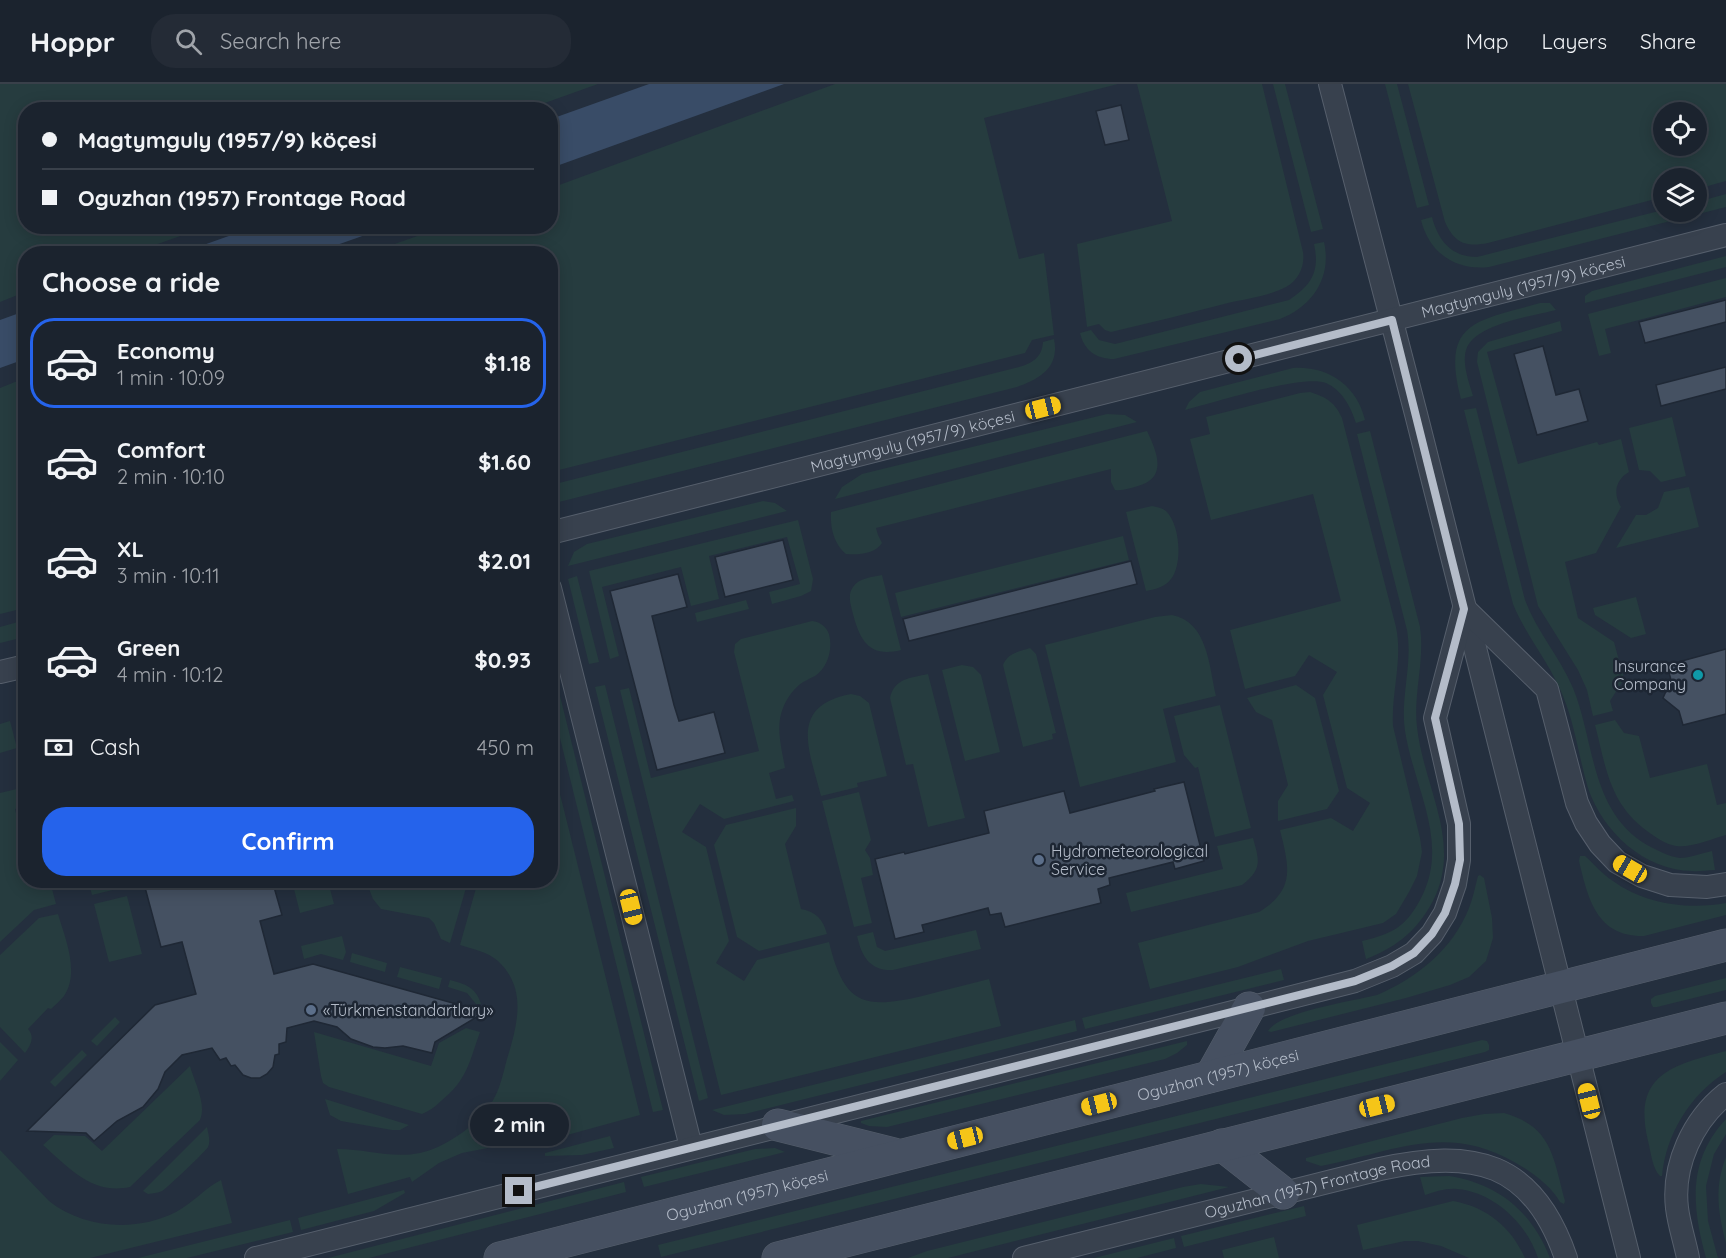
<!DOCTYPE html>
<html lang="en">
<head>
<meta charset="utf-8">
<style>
	body { margin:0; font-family:Quicksand,sans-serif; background:#242b36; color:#f1f3f6; height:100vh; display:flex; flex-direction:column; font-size:22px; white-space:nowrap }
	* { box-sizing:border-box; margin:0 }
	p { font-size:20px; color:#a0a4aa }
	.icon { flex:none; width:33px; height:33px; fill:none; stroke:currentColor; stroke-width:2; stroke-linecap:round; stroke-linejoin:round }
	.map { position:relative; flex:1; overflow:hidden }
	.side { position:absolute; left:18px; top:162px; width:540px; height:642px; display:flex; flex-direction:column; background:#1b232e; border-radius:24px; box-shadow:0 3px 15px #0003,0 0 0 2px #39404a }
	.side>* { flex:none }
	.banner { position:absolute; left:18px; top:18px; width:540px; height:132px; border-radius:24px; box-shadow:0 3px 15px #0003,0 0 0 2px #39404a; display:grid; align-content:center; height:132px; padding:0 24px; background:#1b232e }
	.tools { position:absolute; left:1653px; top:18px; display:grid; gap:12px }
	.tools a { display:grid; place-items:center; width:54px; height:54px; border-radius:50%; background:#1b232e; box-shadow:0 3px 15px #0003,0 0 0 2px #39404a; font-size:30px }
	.end { position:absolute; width:27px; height:27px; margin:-14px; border:8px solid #b4bcc9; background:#111; box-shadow:0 0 0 3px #111 }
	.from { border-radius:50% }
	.bubble { position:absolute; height:42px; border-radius:21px; background:#1b232e; box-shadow:0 3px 15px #0003,0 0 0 2px #39404a; font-size:20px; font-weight:700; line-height:42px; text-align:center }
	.car { position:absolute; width:18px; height:36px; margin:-18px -9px; border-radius:8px; box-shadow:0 0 4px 2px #0007; background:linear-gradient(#f5c518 24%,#345 0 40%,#f5c518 0 76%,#345 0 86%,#f5c518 0) }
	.banner b { display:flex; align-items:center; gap:21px; height:57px; font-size:22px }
	.banner b+b { border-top:2px solid #39404a }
	.banner i { width:15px; height:15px; background:#f1f3f6 }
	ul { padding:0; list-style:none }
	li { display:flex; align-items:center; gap:18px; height:90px; margin:0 12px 9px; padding:0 12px; border:3px solid transparent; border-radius:24px }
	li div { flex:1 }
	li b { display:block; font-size:22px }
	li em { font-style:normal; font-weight:700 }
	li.current { border-color:#2563eb }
	li>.icon { width:54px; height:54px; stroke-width:1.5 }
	h2 { padding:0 24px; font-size:27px; line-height:72px }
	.pay { display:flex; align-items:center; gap:15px; height:66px; padding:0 24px; font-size:22px }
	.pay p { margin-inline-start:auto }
	.button { display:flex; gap:12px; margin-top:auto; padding:12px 24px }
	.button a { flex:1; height:69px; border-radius:24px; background:#2563eb; color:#fff; font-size:24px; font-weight:700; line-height:69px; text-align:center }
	header { display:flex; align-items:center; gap:36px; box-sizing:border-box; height:84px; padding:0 30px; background:#1b232e; border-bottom:2px solid #39404a }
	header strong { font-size:28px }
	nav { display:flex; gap:33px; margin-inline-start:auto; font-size:21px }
	.search { width:420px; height:54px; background:#242b36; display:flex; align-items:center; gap:15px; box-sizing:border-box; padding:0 21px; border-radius:24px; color:#a0a4aa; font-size:22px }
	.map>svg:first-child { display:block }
	.green { fill:#263c3f; fill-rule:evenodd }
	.water { fill:#394c67 }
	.building { fill:#455162; stroke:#1f2835; stroke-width:1.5 }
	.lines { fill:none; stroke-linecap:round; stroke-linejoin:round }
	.street-casing { stroke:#565f6c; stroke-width:24 }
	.secondary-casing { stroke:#565f6c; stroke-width:33 }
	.street { stroke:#38414e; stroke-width:22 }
	.secondary { stroke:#465061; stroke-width:32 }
	.route { stroke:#b4bcc9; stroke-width:8 }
	.culture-dot { fill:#0f9aa8; stroke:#1d2633; stroke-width:2 }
	.service-dot { fill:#5c6f8a; stroke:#1d2633; stroke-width:2 }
	.labels { text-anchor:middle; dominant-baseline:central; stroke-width:5; stroke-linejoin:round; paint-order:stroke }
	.street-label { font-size:16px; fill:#b4bcc9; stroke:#1d2633 }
	.poi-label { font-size:16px; fill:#b4bcc9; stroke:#1d2633; text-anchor:start }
</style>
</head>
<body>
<header>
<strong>Hoppr</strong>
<div class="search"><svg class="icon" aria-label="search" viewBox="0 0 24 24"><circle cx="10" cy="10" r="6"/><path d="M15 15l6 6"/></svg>Search here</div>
<nav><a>Map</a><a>Layers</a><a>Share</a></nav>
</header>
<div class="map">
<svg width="1726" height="1174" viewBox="0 0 1726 1174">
	<rect width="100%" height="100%" fill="#242f3e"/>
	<path class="green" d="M0,0H598L528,25L26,26V142L206,143L132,169L26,170L25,208L0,218Z
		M835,0H1118L984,34L1019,175L1044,169L1054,251L1032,256L1025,269L551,388L550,170L369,169L443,143L550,142L551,104Z
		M1137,0H1262L1303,168C1305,182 1299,196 1286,203C1269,212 1246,215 1228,219C1189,229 1150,239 1111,248L1105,246L1099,240L1087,243L1077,160L1172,137Z
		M1273,0H1285L1323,145L1311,148Z
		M1385,0H1397L1429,121L1417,124Z
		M1408,0H1726V97L1697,105L1696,94H1664L1663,113L1488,159C1466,163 1455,160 1445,138ZM1696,28V62H1664V28Z
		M1726,110V123L1489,183C1456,187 1429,169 1421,136L1432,133C1438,156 1451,173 1477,173L1663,126L1696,128L1697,118Z
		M1324,158C1332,193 1313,222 1280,235L1114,275C1096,275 1084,266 1080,249L1091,246L1099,256L1115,260L1289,216C1312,201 1320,187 1314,160Z
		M1726,172V183L1585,219V212L1592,207Z
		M1726,194V213L1605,245L1611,269L1599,272L1588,230Z
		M1540,219H1550L1556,226C1533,232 1474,240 1466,266C1462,280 1469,299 1473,312L1461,315C1440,236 1478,237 1540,219Z
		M1560,237L1562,247L1487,268L1518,380L1597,358L1599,361L1621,355L1629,388C1615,396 1613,410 1621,423L1596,469L1565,478L1578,534L1614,558L1624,595L1610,617L1613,627L1593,632L1587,606L1578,586L1538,522L1477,278L1478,268L1488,258Z
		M1054,255C1060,283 1040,295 1017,303L551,420V401L1019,283C1033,279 1042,273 1043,258Z
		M1293,284C1329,282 1357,302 1365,336L1356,339C1351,323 1342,306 1326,299C1302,290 1214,319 1185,326L1189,318L1200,308Z
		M25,294V524L0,530V304Z
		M1310,308C1326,313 1335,318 1342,334L1396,543C1403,576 1391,609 1393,642L1420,754L1422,768L1417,792L1409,808L1396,830L1383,839L1308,857L1238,883L1150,905L1138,859L1259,828C1296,805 1289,783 1280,746L1331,734L1353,747L1370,719L1347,704L1323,611L1337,588L1309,571L1295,592L1245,605L1230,546L1341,517L1313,410L1211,436L1190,355L1210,350L1206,333L1300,309Z
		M1476,324L1525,516C1537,548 1560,573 1573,604C1595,658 1590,727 1647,761C1657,766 1669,773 1680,774C1690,774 1702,769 1712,767L1715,786C1707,786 1699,788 1692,787C1644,786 1603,748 1588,704C1579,674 1575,641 1563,612C1550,579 1526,552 1513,520L1464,326Z
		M1107,330L1125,331L1137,338L835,415L842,403L862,390Z
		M1672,333L1686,392L1661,398L1650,387L1639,386L1629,344Z
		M1147,347C1157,368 1168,394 1138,402C1130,404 1123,407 1115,406L1111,398V385L876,444L878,451L882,459C875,470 859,471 846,470C834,460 830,444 831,428Z
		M1370,347L1420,543C1425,577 1413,610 1417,643C1424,706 1466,763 1429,824C1413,850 1394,864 1366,875L1362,857C1391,850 1405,844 1420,816C1451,759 1414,705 1405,647C1400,614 1413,580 1407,546L1357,350Z
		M1689,403L1699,443L1616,464L1636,431H1646L1658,424L1664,408Z
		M763,417L775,419L787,427L568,482L574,468L587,460Z
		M1152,422C1157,423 1162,424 1166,427C1180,440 1183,480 1171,495C1165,503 1156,505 1146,507L1126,428Z
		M798,436L813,495L811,507L801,512L772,520L769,508L800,500L787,453L709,472L719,515L691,522L681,483L602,503L619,572L610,575L589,487Z
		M1123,452L1129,476L901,533L895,509Z
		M882,491L901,566C870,574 860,557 853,530C851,522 847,511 853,503C859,494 872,493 882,491Z
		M577,492L599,578L589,580L568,495Z
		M1636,513L1646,550L1631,554L1595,531L1593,524Z
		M746,516L749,525L697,538L695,529Z
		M1172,531C1208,538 1209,582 1216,612L1163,625L1176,678L1080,703L1045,561L1155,533Z
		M25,536V553L0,559V543Z
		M812,537C820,538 826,542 829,550C833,565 828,583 815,592C809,595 804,597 799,601C792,607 786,616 783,624C775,643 782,665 785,684L769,689L776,715L792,711L794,717L724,735L700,720L682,748L706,763L729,857L716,879L744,897L757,876L829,858C844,920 863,926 922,912C944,906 967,901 989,895L1001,942L721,1011L620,606L629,604L651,694L759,667L734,568L735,560L741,555Z
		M1030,564L1036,570L1056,649L1052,650L1053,655L1023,663L1003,581C1008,569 1018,568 1030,564Z
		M962,581L973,583L981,591L1000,668L965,677L942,586Z
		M928,590L965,734L928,743L913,680L906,681L890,614C894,594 911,594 928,590Z
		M605,601L708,1014L699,1017L595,603Z
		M1296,601L1315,614L1339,707L1327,725L1278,737V717L1288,701L1272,636L1256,628L1247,614Z
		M851,610L860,612L869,619L887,692L857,699L858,703L821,712C810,668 787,622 851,610Z
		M560,612L663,1026L653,1028L551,618V614Z
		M1220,621L1251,744L1215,753L1198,683L1195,684L1184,671L1174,632Z
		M1615,636L1624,649L1639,652L1650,694L1707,680L1717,721L1726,719V751C1711,755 1691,764 1676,762C1665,760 1655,753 1647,747C1609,719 1606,683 1595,641Z
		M10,637L17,664L0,669V640Z
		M551,674L640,1031L520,1064L498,1062L462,1069L439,1079L412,1098L410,1093L348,1110L337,1065C374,1065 403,1080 440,1062C460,1052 480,1037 492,1018C500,1005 503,990 507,975C517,942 528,905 498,877C488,868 473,865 460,861L478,797L550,796Z
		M25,703V722L15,725L22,753H25L26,796L50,797L56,820L34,826L0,858V709Z
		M859,708L871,756L865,766L870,774L873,791L861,794L872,839L854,843L822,717Z
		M796,724V742L785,760L801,825C816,828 823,835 827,850L759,867L737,853L714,761L726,741Z
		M1253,754C1259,776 1263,785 1242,801L1131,828L1126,809L1223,785L1217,762Z
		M1580,772H1585C1594,780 1602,790 1613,797C1644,820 1689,826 1726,819V831L1644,852C1597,853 1588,815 1579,777Z
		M1480,791L1484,794L1492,834L1493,854L1486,877L1469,893L1450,901L1406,914L1271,948L1268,947C1279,928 1353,917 1377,911C1417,894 1453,865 1469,824C1473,814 1475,803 1478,792Z
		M88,797H123L125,803L92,811Z
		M292,797H328L334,820L300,829Z
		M366,797H468L450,859L441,855L434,839L429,834L381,825L373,815Z
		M127,812L142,870L109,878L94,820Z
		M58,830C65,854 80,888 64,912C60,917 55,921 51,925L48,924L28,945C35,953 31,961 25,969L0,943V871L39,834Z
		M976,846L981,865L893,886C870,887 862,873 857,852L873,848L877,863L885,867Z
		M342,852L346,868L343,876L321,870L304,875L301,862Z
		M352,869L387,879L385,888L350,878Z
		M400,883L442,894L439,905L397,893Z
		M1281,885L1284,896L1085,945L1082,934Z
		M1726,894V906L1657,923H1653L1651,919V915L1655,912Z
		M450,896C465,900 476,903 481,920H476L467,909L448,903Z
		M115,933L120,938L97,962L91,957Z
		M1075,936L1077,947L745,1030L724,1031L712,1026Z
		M466,944L480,948C469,979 467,996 441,1017C435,1023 429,1027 422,1030L329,1003L323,999L321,992L314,948L431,982L439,959Z
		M1482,956L1487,957L1489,961V966L1485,968L661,1173L658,1161Z
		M1187,957V961L1177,969L1165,975L887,1043L869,1042L861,1039V1037Z
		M0,958L18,976L0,997Z
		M82,966L87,971L55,1003L50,998Z
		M1726,967V988C1690,1011 1666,1050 1662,1092H1660C1652,1084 1651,1068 1648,1057C1632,990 1673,981 1726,967Z
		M190,982C194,997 207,1020 200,1036L130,1103C92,1111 69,1084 43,1061L54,1051L85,1052L102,1067Z
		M325,1015L409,1041L400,1046H392L341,1037L330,1031Z
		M1504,1029C1553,1043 1553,1074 1565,1117L1564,1120L1560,1118C1551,1102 1532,1088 1516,1079C1445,1038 1394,1068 1321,1082L1306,1077V1074L1462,1034L1484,1030Z
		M1726,1035V1050L1714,1070L1706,1102L1708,1137L1718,1174H1706C1692,1123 1687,1077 1726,1035Z
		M207,1043C208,1049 211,1057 208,1063C207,1066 166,1105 162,1107C158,1109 153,1109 148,1110L143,1107Z
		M610,1052L614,1064L582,1071L545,1072V1069Z
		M775,1064L785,1068L644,1103L641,1093L755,1065Z
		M0,1066L49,1117C84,1145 137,1148 176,1128C193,1119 205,1104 221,1096L232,1139L90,1174H0Z
		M1726,1073V1159C1718,1129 1714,1103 1726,1073Z
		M1449,1092C1499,1100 1532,1128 1550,1174H1538C1527,1140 1494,1108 1457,1105C1446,1104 1435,1108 1425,1111L1420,1093Z
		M624,1098L626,1108L369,1174H328Z
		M1201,1100L1229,1103L948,1174H908L927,1167L1183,1103Z
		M404,1106L405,1109L374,1127L301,1146L298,1134Z
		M1453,1117C1487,1123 1511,1143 1525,1174H1469L1441,1162L1418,1157H1405L1363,1166L1357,1141Z
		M1304,1122L1306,1132L1184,1163L1181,1152Z
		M290,1136L293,1148L187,1174H138Z
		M1274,1153L1279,1174H1224L1222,1166Z
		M1174,1154L1176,1164L1137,1174H1094Z"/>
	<path class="water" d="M649,0H784L551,84V35Z
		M254,143V142L388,143L314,169H181Z
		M25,227V275L0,284V236Z"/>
	<path class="building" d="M1121,21L1129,56L1105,61L1096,27Z
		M1726,216V238L1645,259L1639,238Z
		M1543,262L1556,311L1579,305L1588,337L1537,351L1514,270Z
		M1726,283V305L1661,322L1656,301Z
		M783,456L793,496L725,513L715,473Z
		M1131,477L1137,500L909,557L903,535Z
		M678,490L687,523L652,532L674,621L679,637L714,628L725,669L657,686L610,507Z
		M1726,565V630L1683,641L1679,627L1663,614L1671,596L1667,581Z
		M1184,698L1204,777L1175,785L1173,778L1109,794L1110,801L1098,805L1101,819L1005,843L1001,829L990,831L988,824L922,841L924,848L895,855L875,775L904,768L905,770L989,749L984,727L1064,707L1070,729L1155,707L1154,705Z
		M143,796H272L282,831L260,837L274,890L313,880L485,928L435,958L432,969L403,962L385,964L373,963L351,955L337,943L314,937L287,944L286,958L279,960V970L275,971L273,983L267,990L260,994H251L243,991L235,981L231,982L226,974L220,976L212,964L182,971L165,988L158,1005L143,1023L117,1037L94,1057L86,1049L27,1047L155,921L196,910L182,858L161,863Z"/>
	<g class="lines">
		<g class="street-casing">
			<g id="street">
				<path d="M1330,0L1416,330L1629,1174"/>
				<path id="s1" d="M550,449L1726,151"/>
				<path d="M550,504L691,1063"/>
				<path d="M0,588L26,582"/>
				<path d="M256,1174L1249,924L1355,897L1392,882L1414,869L1432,850L1445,829L1455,800L1459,776V740L1435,634L1464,524L1547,605L1577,719L1586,739L1600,760L1617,778L1642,792L1670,801L1707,803L1726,800"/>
				<path id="s2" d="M1024,1174L1380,1085C1473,1064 1533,1077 1566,1174"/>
				<path d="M1688,1174C1685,1158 1679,1141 1677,1124C1672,1081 1693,1036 1726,1010"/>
			</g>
		</g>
		<g class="secondary-casing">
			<g id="secondary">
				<path d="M1211,992L1249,924"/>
				<path d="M778,1041L894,1070"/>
				<path d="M1222,1061L1283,1109"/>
				<path id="s3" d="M500,1174L1726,861"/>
				<path d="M778,1174L1726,934"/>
			</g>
		</g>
		<use href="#street" class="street"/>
		<use href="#secondary" class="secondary"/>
	</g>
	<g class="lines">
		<path class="route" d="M519,1107L1355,897L1392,882L1414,869L1432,850L1445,829L1455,800L1460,776L1459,740L1435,634L1464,525L1392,236L1239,275"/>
	</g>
	<circle class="culture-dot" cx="1698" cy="591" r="6"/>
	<g class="service-dot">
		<circle cx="1039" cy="776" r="6"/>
		<circle cx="311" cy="926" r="6"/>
	</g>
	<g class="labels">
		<g class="street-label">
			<text stroke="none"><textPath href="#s1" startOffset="1004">Magtymguly (1957/9) köçesi</textPath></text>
			<text stroke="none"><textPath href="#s1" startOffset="374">Magtymguly (1957/9) köçesi</textPath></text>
			<text stroke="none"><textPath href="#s3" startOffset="741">Oguzhan (1957) köçesi</textPath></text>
			<text stroke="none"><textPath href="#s2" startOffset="302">Oguzhan (1957) Frontage Road</textPath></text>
			<text stroke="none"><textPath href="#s3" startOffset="255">Oguzhan (1957) köçesi</textPath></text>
		</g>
		<g class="poi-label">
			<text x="1686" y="582" text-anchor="end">Insurance<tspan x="1686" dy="18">Company</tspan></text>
			<text x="1051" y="767">Hydrometeorological<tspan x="1051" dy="18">Service</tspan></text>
			<text x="323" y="926">«Türkmenstandartlary»</text>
		</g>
	</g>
</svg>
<div class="tools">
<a><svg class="icon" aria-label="locate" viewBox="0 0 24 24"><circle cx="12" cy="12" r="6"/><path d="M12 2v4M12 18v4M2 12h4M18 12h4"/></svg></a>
<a><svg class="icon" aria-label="layers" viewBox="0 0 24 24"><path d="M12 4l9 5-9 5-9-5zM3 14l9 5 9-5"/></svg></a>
</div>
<i class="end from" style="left:1239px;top:275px"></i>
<i class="end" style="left:519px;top:1107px"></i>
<div class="bubble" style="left:470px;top:1020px;width:99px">2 min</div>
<i class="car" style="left:1043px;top:324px;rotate:76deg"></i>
<i class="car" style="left:1630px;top:785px;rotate:300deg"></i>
<i class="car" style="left:631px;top:823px;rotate:166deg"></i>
<i class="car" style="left:1589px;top:1017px;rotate:346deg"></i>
<i class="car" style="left:1099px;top:1020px;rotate:256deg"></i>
<i class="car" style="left:1377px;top:1022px;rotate:76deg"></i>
<i class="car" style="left:965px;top:1054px;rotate:256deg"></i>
<div class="banner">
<b><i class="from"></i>Magtymguly (1957/9) köçesi</b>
<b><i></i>Oguzhan (1957) Frontage Road</b>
</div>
<section class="side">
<h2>Choose a ride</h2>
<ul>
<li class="current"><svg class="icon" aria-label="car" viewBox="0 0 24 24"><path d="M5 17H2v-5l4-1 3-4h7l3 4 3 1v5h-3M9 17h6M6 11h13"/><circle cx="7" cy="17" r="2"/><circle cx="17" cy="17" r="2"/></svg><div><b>Economy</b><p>1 min · 10:09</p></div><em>$1.18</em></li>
<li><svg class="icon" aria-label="car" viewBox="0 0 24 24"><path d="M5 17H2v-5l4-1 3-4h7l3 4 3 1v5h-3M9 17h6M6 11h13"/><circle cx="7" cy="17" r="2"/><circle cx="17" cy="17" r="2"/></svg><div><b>Comfort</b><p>2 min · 10:10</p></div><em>$1.60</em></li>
<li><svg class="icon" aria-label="car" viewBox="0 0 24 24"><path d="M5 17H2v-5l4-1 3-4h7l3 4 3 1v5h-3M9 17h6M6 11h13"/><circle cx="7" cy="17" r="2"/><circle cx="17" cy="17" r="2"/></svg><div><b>XL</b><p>3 min · 10:11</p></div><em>$2.01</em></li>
<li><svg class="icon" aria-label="car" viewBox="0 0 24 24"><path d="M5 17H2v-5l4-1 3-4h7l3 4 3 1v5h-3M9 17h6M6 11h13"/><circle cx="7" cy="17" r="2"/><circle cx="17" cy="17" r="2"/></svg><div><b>Green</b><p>4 min · 10:12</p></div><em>$0.93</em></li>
</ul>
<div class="pay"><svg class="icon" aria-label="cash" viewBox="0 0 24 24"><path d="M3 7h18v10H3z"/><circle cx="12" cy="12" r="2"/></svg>Cash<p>450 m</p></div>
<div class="button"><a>Confirm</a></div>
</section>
</div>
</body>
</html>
